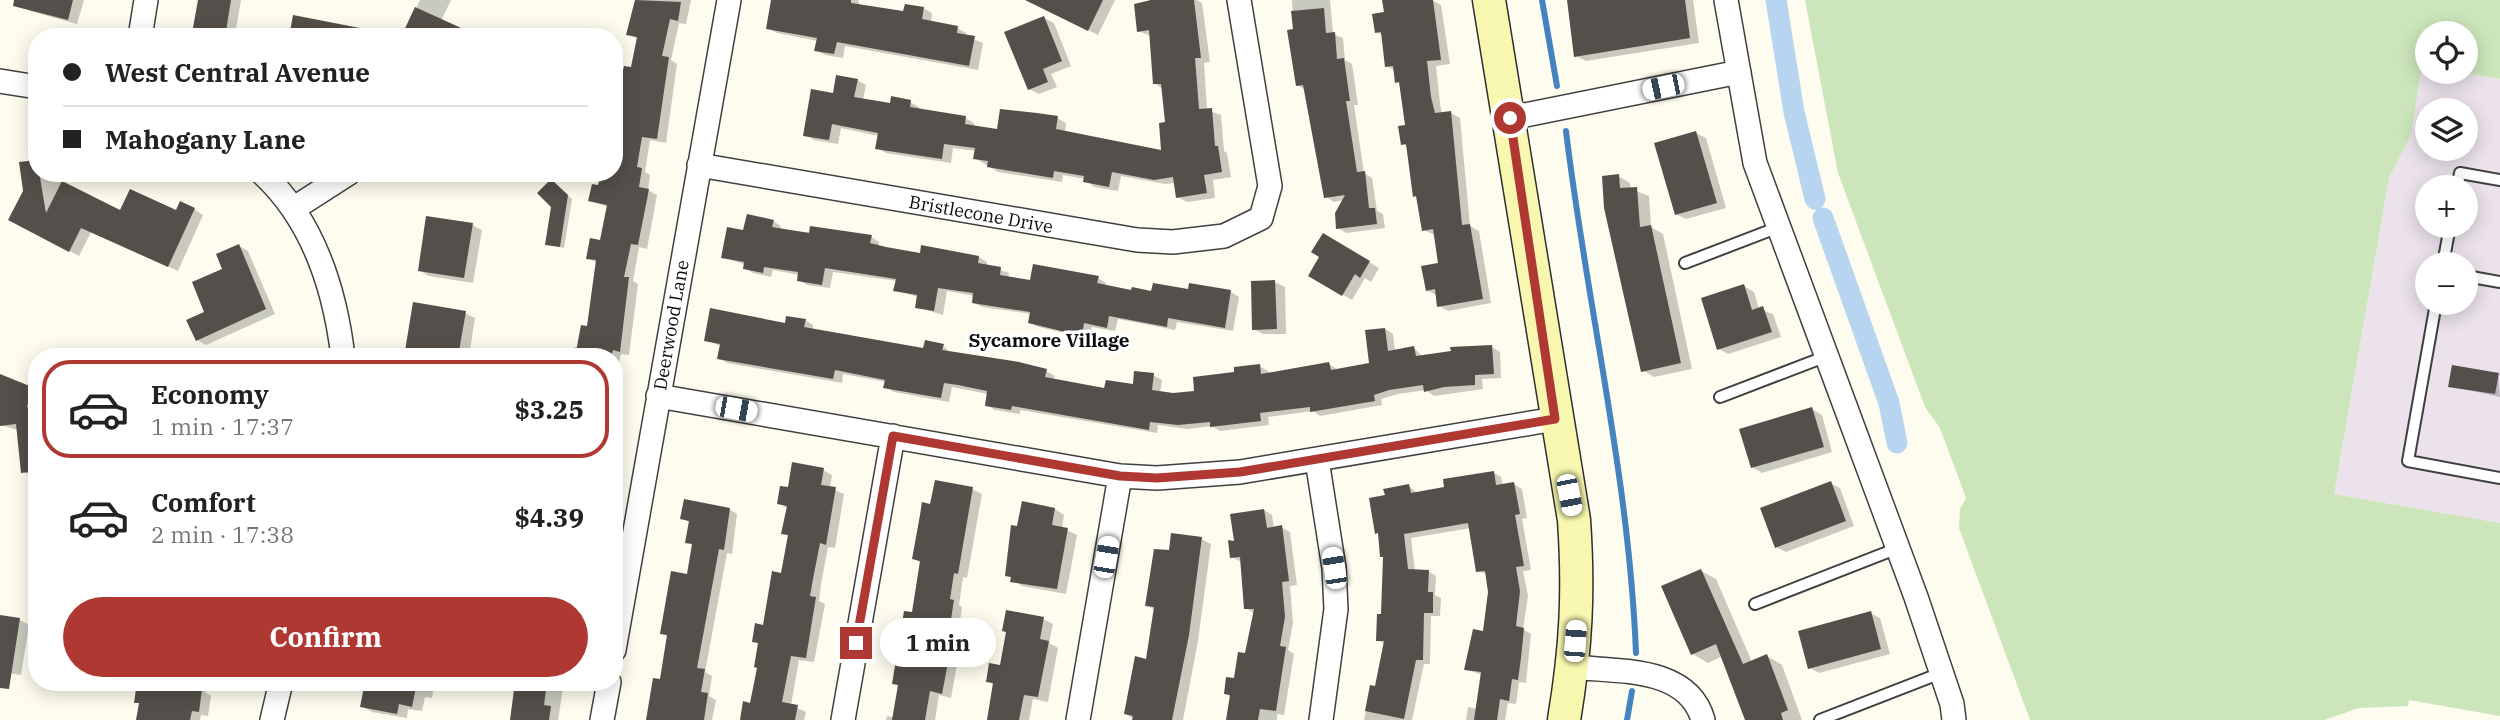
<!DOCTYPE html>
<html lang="en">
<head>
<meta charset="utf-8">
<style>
	body { margin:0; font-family:"IBM Plex Serif",serif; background:#f6f6f6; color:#222; height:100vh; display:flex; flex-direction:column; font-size:26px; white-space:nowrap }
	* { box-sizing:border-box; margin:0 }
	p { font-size:23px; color:#767676 }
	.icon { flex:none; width:38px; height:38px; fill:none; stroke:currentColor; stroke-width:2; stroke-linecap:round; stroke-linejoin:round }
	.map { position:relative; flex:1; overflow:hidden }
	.side { position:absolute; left:28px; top:348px; width:595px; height:343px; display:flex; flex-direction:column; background:#fff; border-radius:28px; box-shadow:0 4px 18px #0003 }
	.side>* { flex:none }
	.banner { position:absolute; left:28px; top:28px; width:595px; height:154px; border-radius:28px; box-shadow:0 4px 18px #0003; display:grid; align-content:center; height:154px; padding:0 35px; background:#fff }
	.tools { position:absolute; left:2415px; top:21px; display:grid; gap:14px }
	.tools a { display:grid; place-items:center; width:63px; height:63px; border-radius:50%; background:#fff; box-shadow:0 4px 18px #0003; font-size:35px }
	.end { position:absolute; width:32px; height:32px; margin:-16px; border:9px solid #af3932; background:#fff; box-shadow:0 0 0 4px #fff }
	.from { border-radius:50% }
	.bubble { position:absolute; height:49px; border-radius:24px; background:#fff; box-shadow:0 4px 18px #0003; font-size:23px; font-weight:800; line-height:49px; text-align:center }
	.car { position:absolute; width:21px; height:42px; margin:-21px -10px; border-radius:9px; box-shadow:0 0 5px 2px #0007; background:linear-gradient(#fff 24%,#345 0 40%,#fff 0 76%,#345 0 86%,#fff 0) }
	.banner b { display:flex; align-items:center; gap:24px; height:66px; font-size:26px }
	.banner b+b { border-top:2px solid #e0e0e0 }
	.banner i { width:18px; height:18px; background:#222 }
	ul { padding:12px 0 0; list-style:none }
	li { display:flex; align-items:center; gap:21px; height:98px; margin:0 14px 10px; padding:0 21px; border:4px solid transparent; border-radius:28px }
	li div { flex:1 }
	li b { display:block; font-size:26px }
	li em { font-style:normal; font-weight:800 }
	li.current { border-color:#af3932 }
	li>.icon { width:63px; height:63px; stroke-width:1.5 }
	.primary-button { display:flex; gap:14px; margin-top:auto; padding:14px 35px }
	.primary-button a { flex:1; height:80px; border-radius:42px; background:#af3932; color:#fff; font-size:28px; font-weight:800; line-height:80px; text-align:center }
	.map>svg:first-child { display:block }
	.industrial { fill:#ebe2eb; fill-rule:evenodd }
	.green { fill:#cce5bb }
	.shadow { fill:#0003 }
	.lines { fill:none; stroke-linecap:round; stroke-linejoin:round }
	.stream { stroke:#4582c0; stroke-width:6 }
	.canal { stroke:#b7d5f0; stroke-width:21 }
	.building { fill:#544f4a }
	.lane-casing { stroke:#404040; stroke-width:14 }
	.street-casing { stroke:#404040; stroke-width:26 }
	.secondary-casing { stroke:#2f2f2f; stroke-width:35 }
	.lane { stroke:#fff; stroke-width:10 }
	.street { stroke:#fff; stroke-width:23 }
	.secondary { stroke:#f7f7af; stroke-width:32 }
	.route { stroke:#af3932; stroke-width:9 }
	.labels { text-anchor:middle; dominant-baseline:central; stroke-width:7; stroke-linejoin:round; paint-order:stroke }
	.street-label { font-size:18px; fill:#0d0d0d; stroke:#fff }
	.neighbourhood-label { font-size:19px; font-weight:bold; fill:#0d0d0d; stroke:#fff }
</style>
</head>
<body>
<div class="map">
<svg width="2500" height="720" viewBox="0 0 2500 720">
	<rect width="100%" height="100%" fill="#fdfcee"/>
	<path class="industrial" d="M2422,66L2427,67V72H2457L2500,79V523L2334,494L2389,178L2411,135ZM2427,110H2466V149H2427ZM2427,187H2466V226H2427ZM2427,264H2466V303H2427Z"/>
	<path class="green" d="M1805,0H2500V79L2457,72H2466V33H2427V67L2422,66L2411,135L2389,178L2334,494L2500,523V716L2409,700L2408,706L2359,708L2324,720H2030L1959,528L1960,509L1966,498L1940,428L1925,407L1838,173Z"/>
	<path class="shadow" d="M22,0H84L77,24L30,11L20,6Z
		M200,0H241L236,29L247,37H203L194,32Z
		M420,0H451L441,21L403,37Z
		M636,0H691L686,24L679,23L671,60L677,64L666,143L650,140L645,172L650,175L648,190L657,195L647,249L639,247L633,281L638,284L629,355L621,354L614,387V357H572L574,347H579L589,328L597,263L588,258L602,242L608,207L590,201L614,173L638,39L628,34Z
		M773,0H858L860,6L905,13L923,8L932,13L931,23L957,28L966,33V36L983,43L978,70L845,46L843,58L825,55L816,50L818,41L777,33L768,28Z
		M1048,0H1115L1098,35L1054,13Z
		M1149,0H1197L1202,3L1210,62L1204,63L1207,110L1221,115L1224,151L1227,153L1231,177L1213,180L1215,198L1187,202L1178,197L1175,183L1165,184L1121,176L1118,191L1094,187L1085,179L1063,175L1062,182L998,172L975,158L976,151L953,148L951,163L886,153L877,148L879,136L841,128L838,144L814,140L805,135L834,95L857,80L866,85L863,100L892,105L910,102L919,107V110L965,118L974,123V127L998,131L1057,118L1066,123L1065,132L1162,152L1167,124L1163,89L1154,83L1151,36L1138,31Z
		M1292,0H1330L1333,34L1343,38L1345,60L1352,64L1358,105H1354L1364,173L1372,178L1377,211L1383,214L1385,228L1346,233L1338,228L1344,200L1334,202L1326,197L1306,90L1297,85Z
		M1384,0H1432L1441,5L1450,64L1436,66L1440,103L1442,114L1451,113L1460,118L1470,226L1479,231L1491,303L1448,311L1439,306L1436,295L1427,290L1440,264L1435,235L1423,230L1418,198L1414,196L1408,147L1403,144L1407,126L1401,84L1397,82L1396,71L1386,66L1383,36L1377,32L1386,13Z
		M1569,0H1693L1699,43L1586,61L1576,56Z
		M1044,18L1054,23L1071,66L1051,74L1057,87L1039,94L1029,89Z
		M1696,133L1706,138L1726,208L1686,219L1676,214Z
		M37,173H53L54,178L121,213L194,209L203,215L178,271L91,232L79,256L20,225Z
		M1618,176L1630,183L1631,189L1649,196L1651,227L1663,234L1692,369L1654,377L1642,370Z
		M551,181L572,199L564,248L547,244L553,207Z
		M773,221L781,226L780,230L871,237L879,242V247L921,255L979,257L987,262V266L1009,273L1008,278L1032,282L1098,278L1106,283L1105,287L1132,292H1231L1239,297L1233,331L1177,322L1175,330L1118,319L1115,331L1092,327L1090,339L1039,327L1030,322L1032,314L982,307L974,303L975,296L947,291L943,315L917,307L918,297L895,290L897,281L833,272L830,288L807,285L799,280L800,275L773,270L771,277L753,273L745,268L746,265L723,257L745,232Z
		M472,225L482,230L473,283L429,276L419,270Z
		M1324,235L1379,268L1371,282L1365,278L1352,300L1310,275L1321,256Z
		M239,246L248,251L275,314L206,345L197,340L225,270Z
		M1275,282L1285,287L1286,334H1263L1253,329Z
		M1744,286L1754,292L1759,309L1773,314L1781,337L1728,354L1719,349Z
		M465,313L475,318L469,357H406Z
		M805,320L813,325V330L924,350L943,346L951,353L1046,371L1055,376L1054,380L1106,390L1134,386L1153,375L1162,380L1160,393L1173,395L1196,392L1259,366L1268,371V375L1329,364L1338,370L1371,365L1385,329L1393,334L1395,351L1414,348L1423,357L1492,347L1500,352L1501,378L1482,379L1483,389L1434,396L1426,390L1398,394L1381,399L1382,405L1320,416L1313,411L1268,417L1269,425L1220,431L1212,426L1188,429L1158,425L1157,433L1020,410V414L995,410L987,405L988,394L952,387L949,402L894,392L885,387L886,382L843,374L842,383L727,363L719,358L721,346L705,340Z
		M2498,375L2500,397L2450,386Z
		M0,376L37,392V477L23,472L18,430L0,425Z
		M1812,409L1822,415L1832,452L1762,473L1752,467Z
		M614,412L618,414L614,436Z
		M823,470L832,475L830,488L844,494L835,548L828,547L821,584L819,601L825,604L814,662L799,660L791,705L806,712L804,720H741L752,705L759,668V644L754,641L764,627L782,575L789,536L783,533L788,509L779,503L789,489Z
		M1494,473L1501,477L1503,486L1514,484L1522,489L1527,518L1522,519L1531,570L1523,571L1528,596L1523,629L1531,634L1526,683L1519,682L1516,704L1508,703L1505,720H1466L1468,707L1477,709L1482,675L1466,669L1485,633L1490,592L1488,575L1478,571L1471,528L1411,538L1415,571H1428L1436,576L1435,595L1441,598L1440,616H1431L1430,664H1424L1412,720H1364L1371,687L1376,688L1386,645L1378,640L1383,616L1385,558L1382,556L1380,534L1377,532L1387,496L1409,486L1417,493L1446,488Z
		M1830,483L1840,488L1854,526L1786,552L1776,547Z
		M972,489L982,494L967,578L963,577L959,605L962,607L955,657L958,659L951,698L939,695L935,720H886L887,716L894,717L899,686L893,683L914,614L921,563L914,559L932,506Z
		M1023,503L1055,509L1064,515L1062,528L1077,535L1066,594L1022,586L1007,575Z
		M729,509L737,514L732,554L727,553L705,672L712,676L709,696L716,700L712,720H647L661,681L668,637L662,633L688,576L693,545L687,542L691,523L682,518Z
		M1264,510L1272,515L1274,528L1281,527L1290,532L1297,585L1290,586L1293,623L1288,650L1294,654L1284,715L1277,714V720H1230L1231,697L1226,694L1247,655L1255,614L1246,608L1241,562L1232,557L1236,543Z
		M1201,539L1211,544L1198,641L1183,720H1134L1126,713L1148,661L1155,610L1147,605L1171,552Z
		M1701,571L1716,579L1752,662L1767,656L1782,665L1802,720H1746L1723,656L1708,663L1693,654Z
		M1870,613L1880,618L1890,654L1819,673L1810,668Z
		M0,617L20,620L29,625L21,675L0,672Z
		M1043,619L1053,624L1049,643L1058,648L1048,702L1033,699L1029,720H988L994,685L988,681Z
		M367,682H435L432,698L425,697L422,711L408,709L407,718L372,712L362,706Z
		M517,682H564L558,720H512Z
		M202,690L211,696L208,716L201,715L200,720H138L141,704L136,702Z"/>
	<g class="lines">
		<path class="stream" d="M1542,0L1557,86
			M1566,131C1587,306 1629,476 1636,653
			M1627,720L1632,691"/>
		<path class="canal" d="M1776,0L1794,112L1815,199
			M1823,218L1889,403L1897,443"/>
	</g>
	<path class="building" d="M14,0H73L68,20L13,6Z
		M198,0H231L225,37L192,33Z
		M635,0L681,2L678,21L670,19L662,56L669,57L657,139L642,137L637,167L642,168L639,187L649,189L638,245L631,244L624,277H629L620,352L613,350L611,357H575L581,325L587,326L596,260L586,259L590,238L600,240L607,205L588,201L592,184L598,185L601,173H614V105L624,66L631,67L637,37L626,35Z
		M771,0H851V3L903,11L905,4L924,7L922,19L958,26L957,33L975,36L969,66L837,42L834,54L814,51L817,38L766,29Z
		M1025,0H1103L1088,31Z
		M1151,0H1194L1201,58H1195L1199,109L1212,108L1215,146H1218L1222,172L1204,175L1207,193L1176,198L1173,177L1154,180L1112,172L1109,187L1083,182L1084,176L1054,171L1053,178L987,167L988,161L973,159L975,148L944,144L942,159L875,149L878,133L832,124L829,140L803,136L811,89L833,93L836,75L858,79L854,97L890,103L891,96L911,100L910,107L966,116L965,124L997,129L1000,109L1037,113L1058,116L1056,129L1161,150L1159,123L1165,122L1161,84H1153L1149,30L1137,32L1134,4Z
		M1382,0H1433L1441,60L1427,61L1431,97L1435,113L1451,111L1462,225L1470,224L1483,299L1437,307L1435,289L1426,291L1421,266L1438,263L1433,229L1422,231L1416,196L1413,197L1406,144L1401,145L1398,126L1405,125L1399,82L1395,83L1393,66L1385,67L1381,32L1375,33L1372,14L1384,12Z
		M1567,0H1685L1690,38L1574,57Z
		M415,7L481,37H401Z
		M1324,8L1326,33L1335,32L1337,59L1344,58L1350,101H1346L1357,172L1365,171L1369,208H1375L1377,224L1336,229L1335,213L1345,195L1324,198L1303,85L1296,86L1287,30L1293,29L1291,11Z
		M293,15L365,29V37H289Z
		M1044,16L1062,61L1043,69L1048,82L1028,90L1004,32Z
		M1696,131L1717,203L1675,215L1654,143Z
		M37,160L46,213L62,181L120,210L130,189L176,210L180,201L195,208L168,267L81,228L69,252L8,220L23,191L19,162Z
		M1619,174L1620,188L1637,187L1640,227L1651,225L1681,363L1641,372L1604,208L1602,176Z
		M551,179L568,195L560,247L545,245L551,207L537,193Z
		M747,214L774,220L772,227L809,233L810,226L872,235L870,243L886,247L920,253L921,245L979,256L978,263L1001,267L1000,275L1030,280L1033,264L1099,276L1097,283L1131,290L1132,287L1151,291L1153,283L1188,289L1189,283L1231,290L1225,328L1168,318L1167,327L1109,316L1107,328L1084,323L1082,336L1028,323L1030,312L972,303L973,293L938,288L934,311L915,308L917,295L893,291L896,279L825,268L822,285L797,281L798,272L764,267L763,273L743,269L744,262L721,258L727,227L743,230Z
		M426,216L473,223L464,278L418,271Z
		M1323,233L1370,261L1360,278L1355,274L1342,296L1308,276L1319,257L1311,252Z
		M239,244L266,309L196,341L186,320L204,312L192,282L222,269L216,254Z
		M1275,280L1277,329L1252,330L1251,281Z
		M1744,284L1752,310L1763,306L1772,332L1717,350L1701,298Z
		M413,302L466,311L458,357H404Z
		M710,308L785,323L786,316L806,319L804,327L923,348L925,340L944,344L942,350L1019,362L1047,369L1045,377L1104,388L1106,380L1133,384L1134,371L1154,373L1152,390L1173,393L1194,391L1193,377L1234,372V367L1260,364L1261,374L1329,362L1331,370L1369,363L1365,330L1385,328L1388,351L1414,346L1416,356L1451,351L1450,347L1492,345L1494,374L1475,375V385L1444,387L1424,392L1423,385L1389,390L1374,395L1375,401L1310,412V407L1260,413L1261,421L1210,427V422L1178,425L1150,422L1149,430L1012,406L1011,410L985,406L987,391L958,385L944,383L941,398L883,388L885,380L835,370L833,379L717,359L720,344L704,341Z
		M2452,365L2499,373L2495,394L2448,387Z
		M0,374L32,387L27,407L37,410V471L21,473L16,424L0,426Z
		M1812,407L1824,447L1751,468L1739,429Z
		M792,462L824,468L821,485L836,487L826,545L820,543L813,579L810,596L816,597L806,658L791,656L782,702L798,705L795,720H740L743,701L750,703L757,668L754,667L758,643L752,642L755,623L763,625L772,571L781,573L788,535L781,534L787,506L777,504L780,486L788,487Z
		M1494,471L1496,485L1514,482L1520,514L1515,515L1524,566L1516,567L1520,591L1516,626L1524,628L1521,658L1518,680L1512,679L1509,701L1500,699L1497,720H1474L1481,672L1464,670L1473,629L1483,631L1488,592L1485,571L1476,572L1468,523L1404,534L1408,569L1429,570L1428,592H1433V613H1424L1423,660H1416L1404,719L1365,711L1370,685L1375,686L1384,641H1376L1377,614H1381L1383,557H1380L1378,533L1375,534L1369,498L1385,495L1383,489L1409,484L1411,493L1444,487L1443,479Z
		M935,480L973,487L958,574L954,573L950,599L954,600L946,651L950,652L942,694L930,691L925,720H892L898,685L892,684L904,611L912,612L920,561L912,559L920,515L922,502L930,504Z
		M1831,481L1846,521L1775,548L1760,508Z
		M684,499L730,508L724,550L719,549L697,668L705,669L701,692L708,693L704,720H646L653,678L660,679L667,635L660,634L671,571L687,574L692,544L685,543L689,521L680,519Z
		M1022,501L1055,508L1052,525L1068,528L1057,589L1010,582L1011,577L1005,576L1011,525L1017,526Z
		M1264,509L1267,528L1282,525L1289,581L1282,582L1285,617L1280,646L1286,647L1276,711L1260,709L1258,720H1226L1230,695L1224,694L1226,677L1234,678L1238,652L1245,653L1254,609H1244L1240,557L1230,558L1228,540L1234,541L1230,514Z
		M1171,533L1202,537L1189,635L1172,720H1132L1133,716L1124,714L1135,656L1146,659L1154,607L1145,606L1154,549L1169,550Z
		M1701,569L1743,664L1767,654L1788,710L1781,713L1783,720H1745L1716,644L1691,655L1661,586Z
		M1006,610L1044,617L1040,639L1049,641L1038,697L1024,695L1019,720H987L993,683L986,682L989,663L1000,665L1006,632L1002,631Z
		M1871,611L1881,649L1808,669L1798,631Z
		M0,615L20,618L9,689L0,688Z
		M137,682H164L202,689L199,712L192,711L190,720H136L139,703H134Z
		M365,682H417L412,707L399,704L397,714L360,707Z
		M515,682H547L544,705L551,706L549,720H510Z"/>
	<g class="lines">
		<g class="lane-casing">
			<path id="lane" d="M2457,187L2460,173L2500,180
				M1685,263L1779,227
				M2443,264L2450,226
				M2466,276L2500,282
				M2436,303L2408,461L2500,478
				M1720,397L1827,356
				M1755,604L1898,548
				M1820,720L1941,673"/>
		</g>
		<g class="street-casing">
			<path id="street" d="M1726,0L1755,163L1916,597L1952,704L1954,720
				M140,37L146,0
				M0,81L37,87
				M1510,118L1739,72
				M699,165L1137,240L1173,242L1224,236L1261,218L1270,186L1239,0
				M262,173C314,221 335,289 343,357
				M293,209L349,173
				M658,396L1120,476L1157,478L1240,472L1555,419
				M1317,460L1334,568L1336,609L1321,720
				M614,650L729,0
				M1573,667C1618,672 1688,666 1703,720
				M272,720L281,682
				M602,720L609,682
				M843,720L893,436
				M1078,720L1120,476"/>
		</g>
		<g class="secondary-casing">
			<path id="secondary" d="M1489,0L1574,520C1579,593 1576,648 1564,720"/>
		</g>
		<use href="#lane" class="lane"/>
		<use href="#street" class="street"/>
		<use href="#secondary" class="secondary"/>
	</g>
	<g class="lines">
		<path class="route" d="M856,643L893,436L1120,476L1157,478L1240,472L1555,419L1510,118"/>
	</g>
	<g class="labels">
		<g class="street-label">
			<text transform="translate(981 214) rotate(10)">Bristlecone Drive</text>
			<text transform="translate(671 325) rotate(-80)">Deerwood Lane</text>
		</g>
		<g class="neighbourhood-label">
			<text x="1049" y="340">Sycamore Village</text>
		</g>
	</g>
</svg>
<div class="tools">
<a><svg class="icon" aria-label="locate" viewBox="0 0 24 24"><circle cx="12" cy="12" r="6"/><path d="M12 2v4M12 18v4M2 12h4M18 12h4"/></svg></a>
<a><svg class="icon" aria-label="layers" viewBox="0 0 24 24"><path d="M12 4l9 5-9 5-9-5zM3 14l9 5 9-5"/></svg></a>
<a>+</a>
<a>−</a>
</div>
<i class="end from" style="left:1510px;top:118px"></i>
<i class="end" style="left:856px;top:643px"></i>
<div class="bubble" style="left:880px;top:618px;width:116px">1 min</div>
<i class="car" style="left:1663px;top:87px;rotate:258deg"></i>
<i class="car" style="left:736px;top:409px;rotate:100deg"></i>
<i class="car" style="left:1569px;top:495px;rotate:169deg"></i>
<i class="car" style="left:1106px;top:557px;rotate:10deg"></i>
<i class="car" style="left:1334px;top:568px;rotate:351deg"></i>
<i class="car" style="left:1575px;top:641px;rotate:4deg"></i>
<div class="banner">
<b><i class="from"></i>West Central Avenue</b>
<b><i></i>Mahogany Lane</b>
</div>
<section class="side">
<ul>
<li class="current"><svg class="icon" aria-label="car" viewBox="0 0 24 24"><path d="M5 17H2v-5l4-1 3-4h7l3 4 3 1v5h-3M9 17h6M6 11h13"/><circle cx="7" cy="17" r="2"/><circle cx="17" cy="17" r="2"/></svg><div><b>Economy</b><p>1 min · 17:37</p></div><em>$3.25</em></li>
<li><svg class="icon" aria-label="car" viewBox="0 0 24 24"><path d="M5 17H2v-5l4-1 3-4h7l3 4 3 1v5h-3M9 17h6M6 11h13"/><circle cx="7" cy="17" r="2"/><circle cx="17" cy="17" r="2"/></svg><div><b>Comfort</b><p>2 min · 17:38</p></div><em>$4.39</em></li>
</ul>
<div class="primary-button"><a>Confirm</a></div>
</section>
</div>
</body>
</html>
